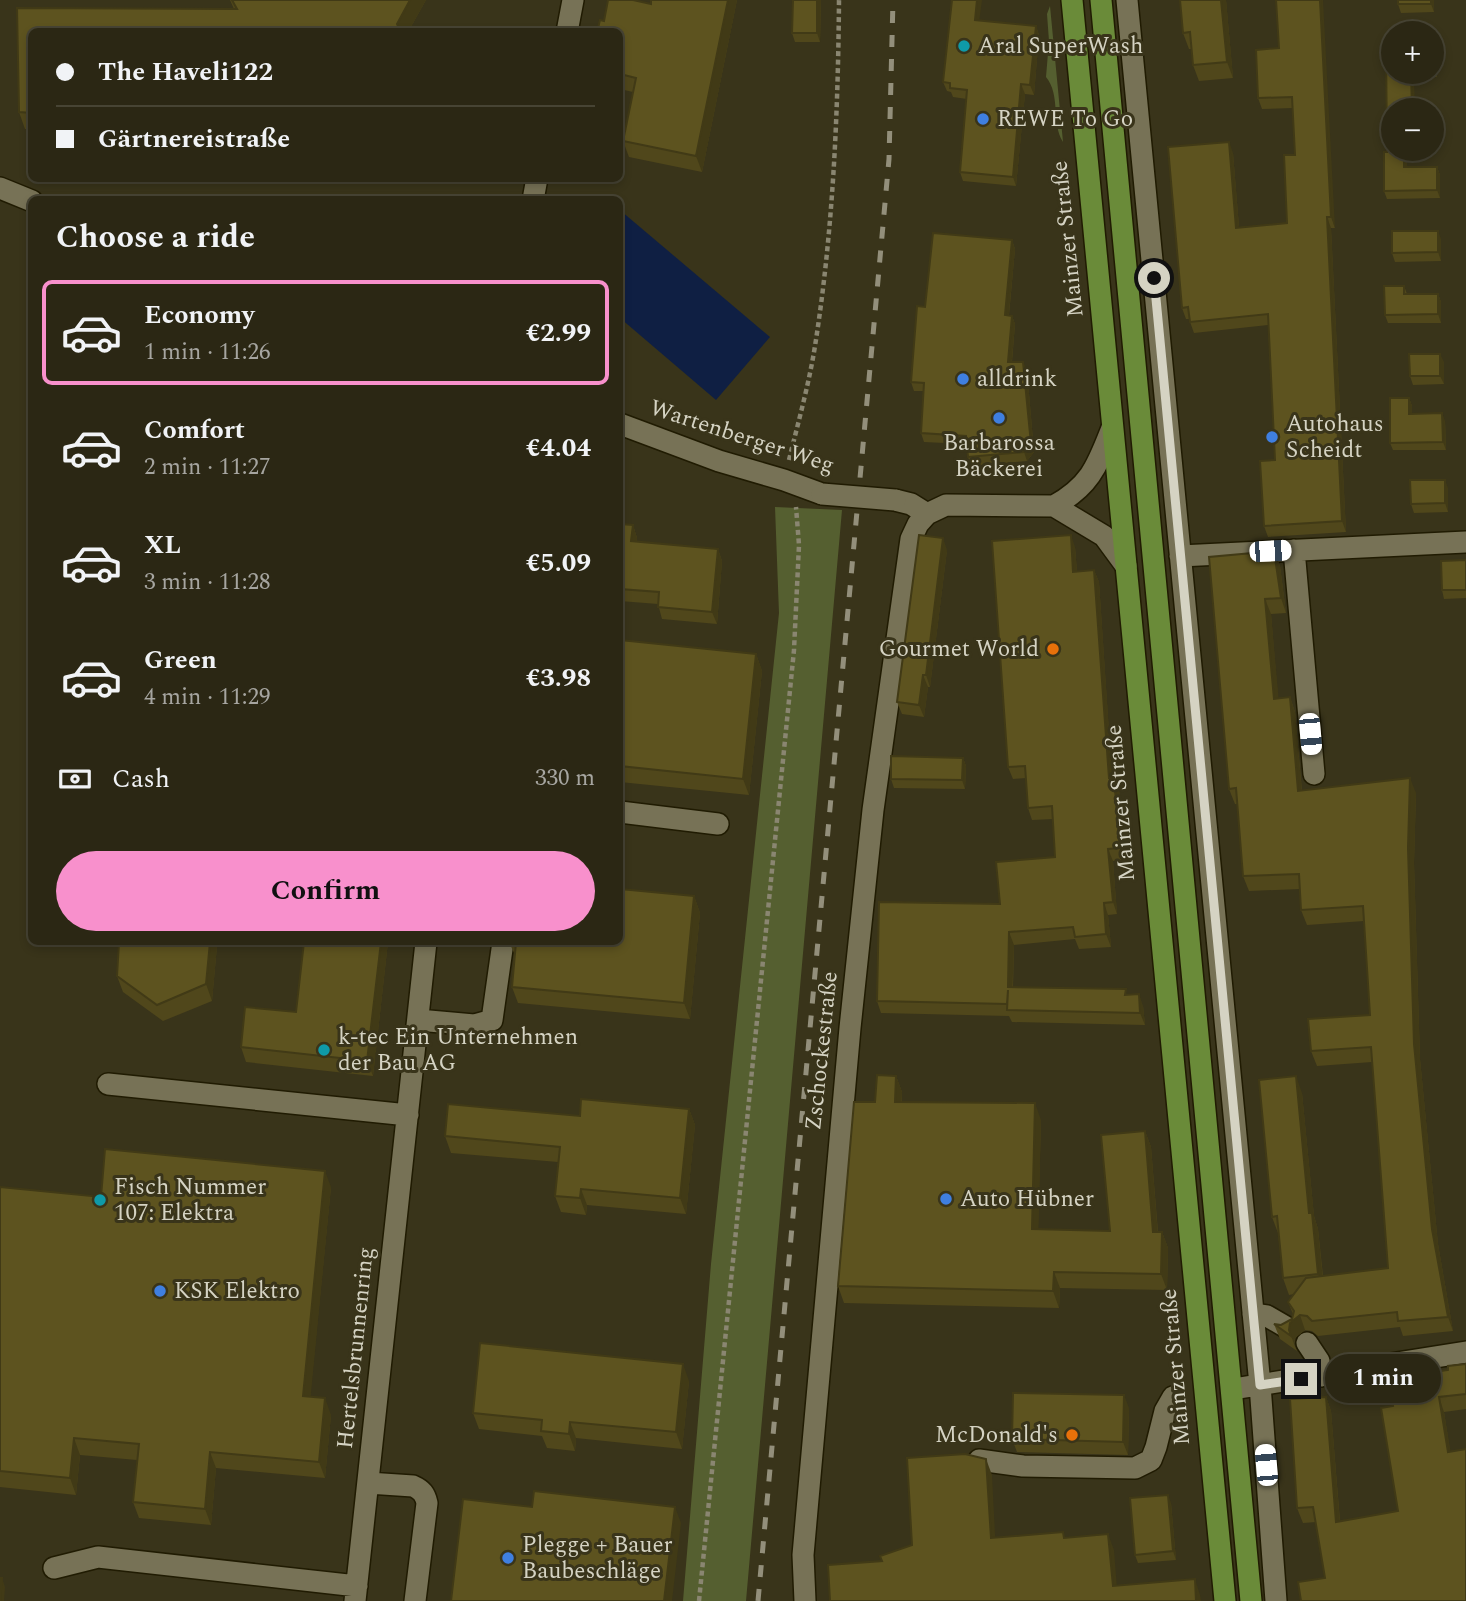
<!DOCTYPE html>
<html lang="en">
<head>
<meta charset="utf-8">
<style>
	body { margin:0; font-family:Spectral,serif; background:#373322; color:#f1f3f6; height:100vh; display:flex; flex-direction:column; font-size:26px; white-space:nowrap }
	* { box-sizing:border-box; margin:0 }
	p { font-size:23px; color:#a6a5a0 }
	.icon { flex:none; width:38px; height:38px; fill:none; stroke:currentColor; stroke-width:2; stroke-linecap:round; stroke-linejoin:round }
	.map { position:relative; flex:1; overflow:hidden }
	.details { position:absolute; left:28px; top:196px; width:595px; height:749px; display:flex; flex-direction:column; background:#2b2714; border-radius:10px; box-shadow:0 4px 10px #0003,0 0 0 2px #474434 }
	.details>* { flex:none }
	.banner { position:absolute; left:28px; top:28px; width:595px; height:154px; border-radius:10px; box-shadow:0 4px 10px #0003,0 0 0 2px #474434; display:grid; align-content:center; height:154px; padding:0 28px; background:#2b2714 }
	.buttons { position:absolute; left:1381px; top:21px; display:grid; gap:14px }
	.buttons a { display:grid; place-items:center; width:63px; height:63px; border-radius:50%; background:#2b2714; box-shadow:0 4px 10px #0003,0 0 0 2px #474434; font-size:35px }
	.end { position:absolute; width:32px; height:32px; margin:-16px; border:9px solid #d5d3c3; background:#111; box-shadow:0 0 0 4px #111 }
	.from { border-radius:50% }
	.bubble { position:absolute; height:49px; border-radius:24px; background:#2b2714; box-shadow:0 4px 10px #0003,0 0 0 2px #474434; font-size:23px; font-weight:700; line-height:49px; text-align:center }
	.car { position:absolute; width:21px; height:42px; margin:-21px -10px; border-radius:9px; box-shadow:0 0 5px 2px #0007; background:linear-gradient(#fff 24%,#345 0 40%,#fff 0 76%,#345 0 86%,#fff 0) }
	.banner b { display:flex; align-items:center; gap:24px; height:66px; font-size:26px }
	.banner b+b { border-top:2px solid #474434 }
	.banner i { width:18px; height:18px; background:#f1f3f6 }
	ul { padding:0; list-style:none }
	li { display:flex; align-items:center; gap:21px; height:105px; margin:0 14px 10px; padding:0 14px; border:4px solid transparent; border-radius:10px }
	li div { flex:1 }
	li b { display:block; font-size:26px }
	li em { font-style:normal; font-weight:700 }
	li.on { border-color:#f890cc }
	li>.icon { width:63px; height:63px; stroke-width:1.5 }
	h2 { padding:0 28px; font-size:32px; line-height:84px }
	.pay { display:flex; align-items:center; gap:18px; height:77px; padding:0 28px; font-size:26px }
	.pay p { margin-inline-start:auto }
	.cta { display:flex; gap:14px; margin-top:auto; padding:14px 28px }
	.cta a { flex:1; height:80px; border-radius:42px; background:#f890cc; color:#111; font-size:28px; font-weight:700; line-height:80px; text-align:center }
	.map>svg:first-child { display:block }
	.green { fill:#555f30 }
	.water { fill:#0f1f43 }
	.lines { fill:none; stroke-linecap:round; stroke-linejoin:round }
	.minor-casing { stroke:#201b02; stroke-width:24 }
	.major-casing { stroke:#201b02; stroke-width:24 }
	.path { stroke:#8a8671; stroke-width:4.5; stroke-dasharray:5 3.5; stroke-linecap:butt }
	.minor { stroke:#777256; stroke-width:21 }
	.major { stroke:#6a8b39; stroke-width:21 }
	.rail { stroke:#938f7b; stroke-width:5; stroke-dasharray:12 12; stroke-linecap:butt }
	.minor-bridge-casing { stroke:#201b02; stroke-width:24; stroke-linecap:butt }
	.minor-bridge { stroke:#777256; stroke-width:21 }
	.wall { fill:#50471b }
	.shaded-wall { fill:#413a16 }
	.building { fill:#5d531f; stroke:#413a16; stroke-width:2 }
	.route { stroke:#d5d3c3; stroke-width:9 }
	.culture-dot { fill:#0f9aa8; stroke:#39341a; stroke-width:2.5 }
	.shop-dot { fill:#3f7fe0; stroke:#39341a; stroke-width:2.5 }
	.food-dot { fill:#e8710a; stroke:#39341a; stroke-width:2.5 }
	.labels { text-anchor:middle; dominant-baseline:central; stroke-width:6; stroke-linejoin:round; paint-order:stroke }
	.poi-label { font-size:23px; fill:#d5d3c3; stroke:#39341a; text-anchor:start }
	.street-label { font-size:23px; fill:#d5d3c3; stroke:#39341a }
</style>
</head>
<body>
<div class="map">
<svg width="1466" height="1601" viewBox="0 0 1466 1601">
	<rect width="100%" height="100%" fill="#39341a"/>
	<path class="green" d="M1050,6L1063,142C1051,123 1061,95 1046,77L1049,41L1047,14Z
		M775,507L842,510L746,1601H683L711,1264L779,613Z"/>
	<path class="water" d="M621,211L770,337L716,400L620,318Z"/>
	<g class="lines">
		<g class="minor-casing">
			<path id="minor" d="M1127,0L1260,1385L1276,1601
				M567,32L573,0
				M0,188L32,201
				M533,200L537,178
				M620,424L719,461L784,480L822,494
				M895,500L911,504L927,514
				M1054,506C1091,485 1097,466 1112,428
				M1294,550L1314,774
				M1180,556L1466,542
				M620,812L718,824
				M418,1020L474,1025L492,1020L503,942
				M108,1084L408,1115
				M1253,1314L1267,1316L1286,1327
				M1307,1343L1319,1361L1321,1376
				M1233,1389L1466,1352
				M979,1460L1023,1466L1135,1468L1151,1460L1156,1447L1165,1411L1173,1397
				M368,1483L413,1486C422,1490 425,1494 427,1503L415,1601
				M54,1568L98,1557L357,1586
				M355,1601L426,942
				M805,1601L803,1555L850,1028L873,810L911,539L918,524L927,514L946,505L1054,506L1104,536L1126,566"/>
		</g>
		<g class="major-casing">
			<path id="major" d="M1072,0L1225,1601
				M1101,0L1251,1601"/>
		</g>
		<path class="path" d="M789,460C798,423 809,384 815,346C833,232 838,116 839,0
			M699,1601L794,650L799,545L796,507"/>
		<use href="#minor" class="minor"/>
		<use href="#major" class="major"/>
		<path class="rail" d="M758,1601L889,159L893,0"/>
		<g class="minor-bridge-casing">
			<path id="minor-bridge" d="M822,494L895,500"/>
		</g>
		<use href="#minor-bridge" class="minor-bridge"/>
	</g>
	<path class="wall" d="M230,0H426L408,32H32V129H25L19,112L17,8L234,9Z
		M651,0H737L702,172L629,157L623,141L633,92L620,89V32L604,21L651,4Z
		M821,0L820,42H795L792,33Z
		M1180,0H1226L1233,78L1199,81L1193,65L1192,49H1189L1183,33Z
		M1398,0H1434V12L1401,13L1398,4Z
		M979,21L1036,26L1039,35L1034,95L1025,94L1016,186L963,181L960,172L967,99L953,97L951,92L947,91L943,82Z
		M1432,44L1437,52V77H1414L1393,149H1407V167H1437L1440,175V198L1387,199L1384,191L1393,72H1432Z
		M1279,48L1335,228H1331L1346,532L1268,537L1264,526L1275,460L1268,325L1194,333L1189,319H1186L1182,308L1233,153L1239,227L1287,223L1295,155L1293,108L1262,109L1258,98Z
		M1432,111H1436L1439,119V141H1432Z
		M1441,239V261L1395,262L1392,253Z
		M1012,240L1015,249L1009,315L1012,316L1015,324L1012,362L1027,370L1034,452L1027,461L971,466L968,457L966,444L924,442L921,433L923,391H914L911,382L925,307Z
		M1404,286L1407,294H1438L1441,302V323H1388L1385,315Z
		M1444,362V384L1413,385L1410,376Z
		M1409,398L1412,406V414L1445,421L1446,450H1393L1390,443Z
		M1448,488V512L1414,513L1411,504Z
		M620,524L633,525L637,538V542L718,549L722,561L717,624L662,619L658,604L620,601Z
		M1075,547L1077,572L1094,570L1099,582L1112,778L1119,790L1125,860L1113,861L1117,914L1108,915L1111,947L1079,949L1075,939L1014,945L1013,987L1128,995L1143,1006L1145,1025L1012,1022L1009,1016L881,1013L877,1001L1000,904L1055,857L1053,819L1032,820L1028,808L1026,778L1013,779L1008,767Z
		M947,550L930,687H928L924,717L902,714L897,702Z
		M1274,551L1280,566L1286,613L1271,614L1278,698L1290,697L1295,712L1302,791L1416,793L1414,863L1420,1059L1438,1244L1453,1331L1403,1336L1400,1327L1318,1336L1312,1331L1305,1330L1295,1338L1294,1344L1297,1351L1280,1339L1274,1324L1281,1325L1292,1319L1293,1314L1288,1302L1294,1294L1289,1295L1283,1278L1278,1233L1272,1217L1302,1093L1314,1216L1318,1229L1323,1276L1388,1268L1372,1062L1317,1066L1311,1051L1370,1015L1364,921L1307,925L1301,910L1300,889L1249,891L1243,876L1237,804H1235L1229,789Z
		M1466,560V598L1444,599L1442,590Z
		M620,640L756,654L762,671L749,795L620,782Z
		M963,758L966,766L965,789L894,788L891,779Z
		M694,896L700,913L690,1019L518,1003L512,987L515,955L509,942H620Z
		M119,942H216L217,946L212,1001L163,1021L123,992L117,976Z
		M388,942L373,1076L246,1062L241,1047L296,1012Z
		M896,1076L902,1092V1103L1041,1120L1038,1229L1110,1231L1145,1131L1151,1147L1158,1232H1162L1168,1248L1167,1290L1060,1288L1059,1308L844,1303L838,1286L875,1102Z
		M689,1109L695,1125L686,1214L587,1205L586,1215L561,1212L555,1196L558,1162L451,1153L445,1136L580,1116Z
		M0,1187L101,1197L331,1187L310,1397L331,1415L325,1478L216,1468L211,1525L139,1518L133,1502L137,1460L80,1455L76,1495L0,1487Z
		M1466,1364V1409L1444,1412L1450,1451L1466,1449V1601H1301L1298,1582L1325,1578L1316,1522L1303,1523L1297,1508L1290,1399L1326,1397L1331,1411L1340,1521L1398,1511L1381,1408L1393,1406L1389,1379L1448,1370V1366Z
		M689,1381L682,1449L576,1438L575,1451L547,1448L542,1436L479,1429L473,1413Z
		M1129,1408L1128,1455L1017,1452L1012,1439Z
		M1171,1503L1176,1560L1138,1563L1135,1555Z"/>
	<path class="shaded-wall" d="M410,0H426L408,32H399L397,24Z
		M728,0H737L702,172L696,156Z
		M817,0H821L820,42L817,33Z
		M977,0H982L978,30L975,20Z
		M1221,0H1226L1233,78L1227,62Z
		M1320,0H1323L1335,228L1331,217Z
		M1431,0H1434V12L1431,4Z
		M1036,26L1039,35L1034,95L1030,85Z
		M1434,44L1437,52V77L1434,69Z
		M1411,72H1412L1414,77L1415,110H1412Z
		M1021,84L1025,94L1016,186L1013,177Z
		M1436,111L1439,119V141L1436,132Z
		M1229,142L1233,153L1240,239L1236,228Z
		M1404,149H1407V176L1404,167Z
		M1437,167L1440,175V198L1437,190Z
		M1327,217L1331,228L1346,532L1342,521Z
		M1438,231L1441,239V261L1438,252Z
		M1012,240L1015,249L1008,323L1005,315Z
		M1438,294L1441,302V323L1438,314Z
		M1012,316L1015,324L1011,370L1008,362Z
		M1440,354L1444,362V384L1440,376Z
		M1023,362L1027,370L1034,452L1027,461L1024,452Z
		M1409,398L1412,406V422L1409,414Z
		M1442,413L1445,421L1446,450L1443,442Z
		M1445,480L1448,488V512L1445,503Z
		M633,525L637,538L636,554L631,541Z
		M1071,535L1075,547L1078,584L1073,572Z
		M943,538L947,550L930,687L926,675Z
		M718,549L722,561L717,624L712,612Z
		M1274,551L1280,566L1286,613L1281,598Z
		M1094,570L1099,582L1113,790L1109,778Z
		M1265,599L1271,614L1280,714L1274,699Z
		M756,654L762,671L749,795L743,779Z
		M923,675L928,687L924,717L919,705Z
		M1290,697L1295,712L1303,806L1298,791Z
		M963,758L966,766L965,789L962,780Z
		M1114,778L1119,790L1125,860L1120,848Z
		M1410,778L1416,793L1414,863L1420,1059L1438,1244L1453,1331L1448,1317L1432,1229L1414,1044L1408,848Z
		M1108,849L1113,861L1117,914L1113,902Z
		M694,896L700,913L690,1019L684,1003Z
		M1104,903L1108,915L1111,947L1106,934Z
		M1009,932L1014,945L1012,999L1008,987Z
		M210,942H216L217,946L212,1001L206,984Z
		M381,942H388L373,1076L367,1061Z
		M1139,994L1143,1006L1145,1025L1140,1013Z
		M896,1076L902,1092L901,1119L895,1102Z
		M1296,1076L1302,1093L1314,1216L1318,1229L1324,1291L1318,1274L1309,1213Z
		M1035,1103L1041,1120L1038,1246L1032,1229Z
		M689,1109L695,1125L686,1214L680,1198Z
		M1145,1131L1151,1147L1159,1248L1153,1232Z
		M325,1171L331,1187L309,1413L303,1396Z
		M581,1189L587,1205L586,1215L580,1198Z
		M1162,1232L1168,1248L1167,1290L1161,1274Z
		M1054,1272L1060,1288L1059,1308L1053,1291Z
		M1300,1315L1305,1330L1295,1338L1294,1344L1289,1330L1290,1323Z
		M683,1364L689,1381L682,1449L676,1432Z
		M1124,1395L1129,1408L1128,1455L1123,1442Z
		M1326,1397L1331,1411L1341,1536L1336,1522Z
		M1439,1397L1444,1412L1453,1466L1448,1452Z
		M325,1398L331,1415L325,1478L319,1462Z
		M570,1422L576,1438L575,1451L569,1434Z
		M74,1438L80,1455L76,1495L70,1478Z
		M210,1452L216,1468L211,1525L205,1509Z
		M986,1459L992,1475L996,1554L991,1538Z
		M1168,1495L1171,1503L1176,1560L1173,1551Z
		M675,1507L681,1523L672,1601H664Z
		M1108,1534L1114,1550L1118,1601L1113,1586Z
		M2,1578L5,1587L4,1601H0Z
		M1195,1579L1200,1595L1201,1601H1196Z"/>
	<path class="building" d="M232,0H410L397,24L401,32H32V113L19,112L17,8L237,9Z
		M608,0H633L651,4V0H728L696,156L623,141L636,78L620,74V32H597L600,20L604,21Z
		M793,0H817V33H792Z
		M952,0H977L975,20L1036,26L1030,85L1021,84L1013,177L960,172L967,90L950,88V83L943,82Z
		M1180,0H1221L1227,62L1193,65L1190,32L1183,33Z
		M1276,0H1320L1331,217H1327L1342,521L1264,526L1260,461L1275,460L1268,314L1190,322L1188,307L1182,308L1168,147L1229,142L1236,228L1287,223L1284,155H1295L1292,97L1258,98L1256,50L1279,48Z
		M1398,0H1431V4H1398Z
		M1432,44H1434V69H1432Z
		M1386,45H1393V72H1411L1412,110H1393V149H1404V167H1437V190L1384,191V152H1387Z
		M1432,111H1436V132H1432Z
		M1392,231H1438V252L1392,253Z
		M933,233L1012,240L1005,315L1012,316L1008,362H1023L1031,444L1024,452L968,457L966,436L921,433L924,383L911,382L917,306L925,307Z
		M1384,286H1404V294H1438V314L1385,315Z
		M1409,354H1440V376H1410Z
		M1390,398H1409V414L1442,413L1443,442L1390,443Z
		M1410,480H1445V503L1411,504Z
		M620,524L633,525L631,541L718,549L712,612L658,607L659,592L620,589Z
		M919,535L943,538L926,675H923L919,705L897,702Z
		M1071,535L1073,572L1094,570L1109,778H1114L1120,848L1108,849L1113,902L1104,903L1106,934L1075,937L1073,927L1009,932L1008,987L1126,989L1125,995L1139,994L1140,1013L1007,1010L1008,990L1007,1004L877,1001L879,902L1000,904L996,862L1055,857L1052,806L1028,808L1025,766L1008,767L992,541Z
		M1274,551L1281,598L1265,599L1274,699L1290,697L1298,791L1410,778L1408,848L1414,1044L1432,1229L1448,1317L1398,1321L1397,1312L1312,1321L1307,1316L1300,1315L1290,1323L1289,1330L1291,1336L1274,1324L1281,1325L1292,1319L1294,1311L1288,1302L1306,1278L1388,1268L1371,1047L1311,1051L1308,1019L1370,1015L1363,906L1301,910L1299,874L1243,876L1236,788L1229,789L1209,557Z
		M1466,560V590H1442L1441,561Z
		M620,640L756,654L743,779L620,766Z
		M891,756L963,758L962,780L891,779Z
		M620,889L694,896L684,1003L512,987L516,942H515H620Z
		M119,942H210L206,984L157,1005L117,976Z
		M304,942H381L367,1061L241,1047L245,1007L296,1012Z
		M877,1075L896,1076L895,1102L1035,1103L1032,1229L1110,1231L1101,1135L1145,1131L1153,1232H1162L1161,1274L1054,1272L1053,1291L838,1286L854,1102H875Z
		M1296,1076L1309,1213H1312L1318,1274L1283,1278L1277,1216L1272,1217L1259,1080Z
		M581,1099L689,1109L680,1198L581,1189L580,1198L555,1196L560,1147L445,1136L448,1104L580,1116Z
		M105,1149L325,1171L303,1396L325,1398L319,1462L210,1452L205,1509L133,1502L139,1444L74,1438L70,1478L0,1471V1187L101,1197Z
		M480,1343L683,1364L676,1432L570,1422L569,1434L541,1431L542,1420L473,1413Z
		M1466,1364V1394L1439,1397L1448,1452L1466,1449V1601H1301L1298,1582L1325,1578L1313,1507L1297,1508L1290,1399L1326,1397L1336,1522L1398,1511L1381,1408L1393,1406L1389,1379L1448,1370V1366Z
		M1013,1393L1124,1395L1123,1442L1012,1439Z
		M965,1454L986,1459L991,1538L1063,1532L1064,1538L1108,1534L1113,1586L1195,1579L1196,1601H830L828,1565L882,1561L880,1556L912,1545L907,1458Z
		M534,1491L675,1507L664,1601H451L463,1499L532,1507Z
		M1168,1495L1173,1551L1135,1555L1130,1498Z
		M0,1578H2L0,1601Z"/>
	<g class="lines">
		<path class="route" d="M1154,278L1260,1385L1301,1379"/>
	</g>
	<g class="culture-dot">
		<circle cx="964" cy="46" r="7"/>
		<circle cx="324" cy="1050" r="7"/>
		<circle cx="100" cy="1200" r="7"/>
	</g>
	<g class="shop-dot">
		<circle cx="983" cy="119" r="7"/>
		<circle cx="963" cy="379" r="7"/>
		<circle cx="999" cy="418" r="7"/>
		<circle cx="1272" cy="437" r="7"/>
		<circle cx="946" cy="1199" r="7"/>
		<circle cx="160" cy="1291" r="7"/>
		<circle cx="508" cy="1558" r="7"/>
	</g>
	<g class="food-dot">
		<circle cx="1053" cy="649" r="7"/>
		<circle cx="1072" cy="1435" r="7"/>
	</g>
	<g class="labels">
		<g class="poi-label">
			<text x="978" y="46">Aral SuperWash</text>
			<text x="997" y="119">REWE To Go</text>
			<text x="977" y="379">alldrink</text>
			<text x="1286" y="424">Autohaus<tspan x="1286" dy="26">Scheidt</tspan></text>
			<text x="999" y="443" text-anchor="middle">Barbarossa<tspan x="999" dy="26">Bäckerei</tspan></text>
			<text x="1039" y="649" text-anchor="end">Gourmet World</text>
			<text x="338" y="1037">k-tec Ein Unternehmen<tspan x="338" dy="26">der Bau AG</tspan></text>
			<text x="114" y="1187">Fisch Nummer<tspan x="114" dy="26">107: Elektra</tspan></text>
			<text x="960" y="1199">Auto Hübner</text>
			<text x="174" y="1291">KSK Elektro</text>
			<text x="1058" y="1435" text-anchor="end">McDonald's</text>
			<text x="522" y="1545">Plegge + Bauer<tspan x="522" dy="26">Baubeschläge</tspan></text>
		</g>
		<g class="street-label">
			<text transform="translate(1068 239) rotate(-96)">Mainzer Straße</text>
			<text transform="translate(742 437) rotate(18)">Wartenberger Weg</text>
			<text transform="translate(1121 803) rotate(-95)">Mainzer Straße</text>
			<text transform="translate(822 1051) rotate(-84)">Zschockestraße</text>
			<text transform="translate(356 1348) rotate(-84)">Hertelsbrunnenring</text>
			<text transform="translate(1176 1367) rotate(-95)">Mainzer Straße</text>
		</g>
	</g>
</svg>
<div class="buttons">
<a>+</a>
<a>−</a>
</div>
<i class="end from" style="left:1154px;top:278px"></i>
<i class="end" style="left:1301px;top:1379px"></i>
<div class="bubble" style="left:1325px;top:1354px;width:116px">1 min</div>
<i class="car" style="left:1270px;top:551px;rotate:87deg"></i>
<i class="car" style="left:1310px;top:734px;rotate:175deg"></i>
<i class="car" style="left:1266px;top:1465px;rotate:355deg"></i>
<div class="banner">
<b><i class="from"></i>The Haveli122</b>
<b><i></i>Gärtnereistraße</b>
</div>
<section class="details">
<h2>Choose a ride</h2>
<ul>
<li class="on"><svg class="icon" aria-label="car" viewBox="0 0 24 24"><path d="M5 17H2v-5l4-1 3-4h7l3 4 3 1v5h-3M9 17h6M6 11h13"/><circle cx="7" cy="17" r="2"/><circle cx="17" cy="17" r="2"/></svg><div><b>Economy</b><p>1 min · 11:26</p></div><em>€2.99</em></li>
<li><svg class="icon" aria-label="car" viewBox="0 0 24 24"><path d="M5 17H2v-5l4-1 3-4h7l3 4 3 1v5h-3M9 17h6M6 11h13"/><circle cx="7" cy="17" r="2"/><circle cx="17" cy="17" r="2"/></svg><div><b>Comfort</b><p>2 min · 11:27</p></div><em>€4.04</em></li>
<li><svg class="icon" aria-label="car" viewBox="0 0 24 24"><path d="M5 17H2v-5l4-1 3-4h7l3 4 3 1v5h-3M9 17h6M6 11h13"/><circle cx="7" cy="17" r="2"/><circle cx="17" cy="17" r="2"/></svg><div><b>XL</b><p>3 min · 11:28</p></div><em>€5.09</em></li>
<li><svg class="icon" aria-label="car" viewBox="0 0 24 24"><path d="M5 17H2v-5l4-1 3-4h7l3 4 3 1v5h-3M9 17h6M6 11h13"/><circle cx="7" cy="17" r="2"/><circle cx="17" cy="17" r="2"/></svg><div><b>Green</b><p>4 min · 11:29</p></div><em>€3.98</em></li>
</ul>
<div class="pay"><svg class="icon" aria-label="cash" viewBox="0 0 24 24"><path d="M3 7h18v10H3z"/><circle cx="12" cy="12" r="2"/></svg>Cash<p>330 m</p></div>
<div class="cta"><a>Confirm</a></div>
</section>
</div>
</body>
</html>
